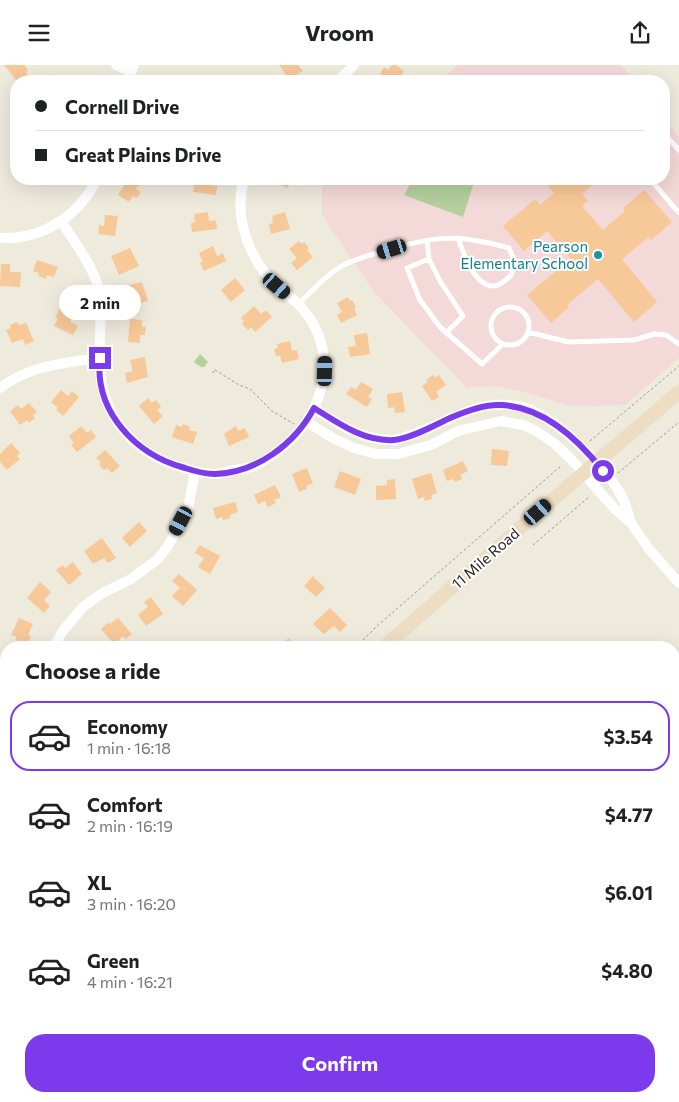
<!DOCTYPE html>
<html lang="en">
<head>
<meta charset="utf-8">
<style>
	body { margin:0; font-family:Commissioner,sans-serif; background:#f2f2f2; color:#202124; height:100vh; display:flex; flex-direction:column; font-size:19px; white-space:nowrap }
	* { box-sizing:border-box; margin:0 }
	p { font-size:16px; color:#757577 }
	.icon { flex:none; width:28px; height:28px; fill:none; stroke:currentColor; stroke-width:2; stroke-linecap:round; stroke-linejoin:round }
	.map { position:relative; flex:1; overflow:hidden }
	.sheet { position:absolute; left:0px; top:576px; width:680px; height:461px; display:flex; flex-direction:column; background:#fff; border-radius:20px 20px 0 0; box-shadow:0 5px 20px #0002 }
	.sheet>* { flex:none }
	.hud { position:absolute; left:10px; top:10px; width:660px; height:110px; border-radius:20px; box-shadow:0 5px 20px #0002; display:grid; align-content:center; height:110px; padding:0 25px; background:#fff }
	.end { position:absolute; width:22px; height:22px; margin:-11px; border:6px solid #7c3aed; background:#fff; box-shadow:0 0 0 2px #fff }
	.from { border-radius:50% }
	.bubble { position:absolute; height:35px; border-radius:18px; background:#fff; box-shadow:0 5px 20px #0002; font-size:16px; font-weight:700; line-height:35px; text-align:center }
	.car { position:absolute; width:15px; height:30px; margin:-15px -8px; border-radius:6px; box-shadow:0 0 4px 1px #0007; background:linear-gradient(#222 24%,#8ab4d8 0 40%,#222 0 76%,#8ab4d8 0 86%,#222 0) }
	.hud b { display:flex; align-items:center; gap:18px; height:48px; font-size:19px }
	.hud b+b { border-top:1px solid #e0e0e0 }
	.hud i { width:12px; height:12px; background:#202124 }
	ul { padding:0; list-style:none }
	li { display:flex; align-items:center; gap:15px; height:70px; margin:0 10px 8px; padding:0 15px; border:2px solid transparent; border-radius:20px }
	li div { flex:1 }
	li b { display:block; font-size:19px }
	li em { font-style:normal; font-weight:700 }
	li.active { border-color:#7c3aed }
	li>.icon { width:45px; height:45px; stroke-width:1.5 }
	h2 { padding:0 25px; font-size:22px; line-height:60px }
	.button { display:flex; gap:10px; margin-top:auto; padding:10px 25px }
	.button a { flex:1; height:58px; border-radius:20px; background:#7c3aed; color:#fff; font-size:20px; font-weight:700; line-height:58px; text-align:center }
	header { display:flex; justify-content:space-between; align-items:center; height:65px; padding:0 25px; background:#fff; font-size:22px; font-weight:700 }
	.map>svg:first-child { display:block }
	.education { fill:#f3d9d7 }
	.green { fill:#b5cf9e }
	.building { fill:#f7c898 }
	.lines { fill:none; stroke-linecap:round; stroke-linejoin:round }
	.path { stroke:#97948a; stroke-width:1; stroke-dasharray:2.5 2.5; stroke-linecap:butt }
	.lane { stroke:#fff; stroke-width:5 }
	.street { stroke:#fff; stroke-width:10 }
	.secondary { stroke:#edddc3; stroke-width:14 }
	.route { stroke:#7c3aed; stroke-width:6 }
	.culture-dot { fill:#0f9aa8; stroke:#fff; stroke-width:2 }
	.labels { text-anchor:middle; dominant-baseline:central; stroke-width:4; stroke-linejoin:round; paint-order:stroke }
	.culture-label { font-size:15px; fill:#0d838f; stroke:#fff; text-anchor:end }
	.street-label { font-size:15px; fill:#272621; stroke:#fff }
</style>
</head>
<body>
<header><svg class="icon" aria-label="menu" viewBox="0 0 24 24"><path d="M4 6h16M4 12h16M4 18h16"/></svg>Vroom<svg class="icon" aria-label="share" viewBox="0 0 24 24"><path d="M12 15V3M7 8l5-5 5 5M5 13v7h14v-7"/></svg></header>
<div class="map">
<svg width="679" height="1037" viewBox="0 0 679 1037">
	<rect width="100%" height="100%" fill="#eeeadc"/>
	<path class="education" d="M458,0H621L634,16H439Z
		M664,53L679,72V293L625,340L570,341L521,326L493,321L467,323L374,227L322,150V114H664Z"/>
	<path class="green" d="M413,114H475L463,152L404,130Z
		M200,289L208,297L204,302H201L194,297Z"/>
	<path class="building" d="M4,0H24L28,5L26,7L29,12L23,16H17Z
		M279,0H298L303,6L296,10L298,13L294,16H290Z
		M392,0H396L404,6L400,12L406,16H390L380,9L384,2L388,5Z
		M53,9L71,16H50Z
		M128,114L139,120L136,124L141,127L137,133L133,131L129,137L118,130Z
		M191,114H211L210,120L217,121L216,130L193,127L194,120H190Z
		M264,114H291L288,123Z
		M549,114H593L596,117L582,129L588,136L582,141L603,165L625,146L623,143L644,125L672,157L651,175L649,172L622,194L657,237L634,257L598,214L567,240L569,242L551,258L527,230L571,194L547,166L524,186L503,161L535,134L540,140L554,128L545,118Z
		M208,147L209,156L216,155L217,164L192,167L191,158L195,157L194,149Z
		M285,147L290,164L271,169L269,159L273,158L272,151Z
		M105,150L118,151L115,171L98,169L99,160L104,161Z
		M299,176L302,179L304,177L309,183L307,185L313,192L297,205L291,198L297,193L289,184Z
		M213,181L217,191L223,188L226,196L204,206L200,198L203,197L199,188Z
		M130,183L139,201L119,210L111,191Z
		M37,195L58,202L54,212L47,210L46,214L38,211L39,208L33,206Z
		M1,199H10V207H21L20,222L0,221Z
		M235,213L245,225L231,237L221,225Z
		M142,217L148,236L126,242L124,233L131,231L129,220Z
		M348,232L350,236L352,235L356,242L354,243L357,250L341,258L337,250L342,247L337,238Z
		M61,241L74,247L70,257L78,261L73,270L54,261L58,254L55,253Z
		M254,241L261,249L266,245L272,252L255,267L251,262L248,265L242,259L244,256L241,253Z
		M130,254L142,255V262H146L145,270H140V278L128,277Z
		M17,257L19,260L26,258L34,276L25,280L23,274L12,278L6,265L11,263L10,260Z
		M367,268L370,289L350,292L348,282L356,281L354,270Z
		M290,276L292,286L297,285L299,294L282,298L280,291H276L274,284L278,283L277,279Z
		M145,292L148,312L127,318L125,308L133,306L130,295Z
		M433,310L435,313L439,310L446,320L436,327L439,332L432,336L422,321L428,317L426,315Z
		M361,317L373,324L368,332L372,334L367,342L346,329L351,322L356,325Z
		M61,325L68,331L72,326L79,332L63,351L56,345L58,343L51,337Z
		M402,327L405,347L395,348L394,342L388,343L387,329Z
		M148,333L152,338L156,335L161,342L157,345L163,351L154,359L139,341Z
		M29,338L37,347L33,350L35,353L29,358L27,355L20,360L10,346L18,340L21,344Z
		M183,359L190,362L189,365L197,367L193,379L172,372L176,360L182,362Z
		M81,361L87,368L91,365L96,372L77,387L71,380L74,378L69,371Z
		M236,361L238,366L245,363L249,372L229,381L224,369Z
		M11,378L20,388L17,391L20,394L7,405L0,397V389Z
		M492,384L509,386L507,401L491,400Z
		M105,385L120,401L112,408L107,403L104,405L99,400L101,397L96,393Z
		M463,396L468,406L460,410L462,414L455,417L453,414L447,416L443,405Z
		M307,403L313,418L306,421L307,424L299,427L292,409Z
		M340,406L361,414L355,430L334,422Z
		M431,408L437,428L431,430L432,434L425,436L424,432L418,434L412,414Z
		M395,414L396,434L376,435V421L387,420V415Z
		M275,420L281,432L274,435L276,438L268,442L265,436L258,439L254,430Z
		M235,437L238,447L230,450L231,453L223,455L222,452L216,454L213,443Z
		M139,457L147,466L130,482L122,473Z
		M102,473L116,493L108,498L104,493L93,499L84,486Z
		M199,480L220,491L210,509L198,502L204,493L195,488Z
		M73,497L82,509L69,520L56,505L63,500L65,503Z
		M179,509L197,525L183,541L172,531L180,523L172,516Z
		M313,511L325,523L316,532L304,521Z
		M40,517L51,527L44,535L50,541L44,548L27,533Z
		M151,532L163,549L146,561L138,550L148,542L144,537Z
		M330,543L347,560L340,567L334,561L324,569L313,559Z
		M19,553L33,559L28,570L31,571L27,580L15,575L17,572L11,570Z
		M118,553L132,569L126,574L123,571L114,579L101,564L109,557L110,559Z
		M289,573L297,582H277Z"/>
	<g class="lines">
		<path class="path" d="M215,305L239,320L250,324L272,346L294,359
			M213,308L215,303
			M590,376L679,301
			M618,408L679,357
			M533,480L590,431
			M356,582L376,562L562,400"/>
		<path class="lane" d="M664,69L679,85
			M650,114L679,148
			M427,175L429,194L407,203L420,235L440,262L482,299L503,279
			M429,194L440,216L463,251L446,268
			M298,239C310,228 322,215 335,205C348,196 366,191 381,187C432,171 457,168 509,183L514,195L512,209C507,214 501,221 493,221C474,221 463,187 458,173
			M491 261a19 19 0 1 1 38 0a19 19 0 1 1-38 0Z
			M528,267L568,277L634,275L654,269L666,270L679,279"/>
		<path class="street" d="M116,0L131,6
			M128,16L134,0
			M338,16L354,0
			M61,156C73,175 93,201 98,222C105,255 95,288 102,320C111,363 143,392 184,403C194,406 204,409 214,409C220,409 227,407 233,405C238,404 245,404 251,402C274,393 301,369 312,347C331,311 328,270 299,240C289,230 276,223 268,212C246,185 234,148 244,114
			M0,173C42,175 79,151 97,114
			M0,323C31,300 63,298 100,293
			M307,357L331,372L354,383L376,389H398L431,380L458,366L501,356L523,360L538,367L555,379L570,393L614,443L631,458C628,449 626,438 621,430C605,401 561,358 531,345C516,339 494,338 478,343C454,349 432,364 408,371C404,372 398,375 394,375C363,376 338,359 314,343
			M631,458L649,484L679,518
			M54,582L62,567L83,542L101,529L131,514L158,494L168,481L188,444L195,406
			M0,770L6,766
			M0,898L6,905
			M674,989L679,995
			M253,1031L258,1037"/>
		<path class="secondary" d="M384,582L538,447L679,327
			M0,922L6,917"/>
	</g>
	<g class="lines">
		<path class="route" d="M100,293C94,347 136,390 185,403C194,406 205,409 215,409C256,408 295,379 314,343C338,358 364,377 394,375C410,374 435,360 450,353C466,346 484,339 501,340C544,342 578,374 603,406"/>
	</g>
	<circle class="culture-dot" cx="598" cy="190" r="5"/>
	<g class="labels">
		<g class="culture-label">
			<text x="588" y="181">Pearson<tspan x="588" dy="17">Elementary School</tspan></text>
		</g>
		<g class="street-label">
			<text transform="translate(485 493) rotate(-41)">11 Mile Road</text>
		</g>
	</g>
</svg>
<i class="end from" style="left:603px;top:406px"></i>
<i class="end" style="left:100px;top:293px"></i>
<div class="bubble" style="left:59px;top:220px;width:82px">2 min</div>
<i class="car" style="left:392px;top:184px;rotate:253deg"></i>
<i class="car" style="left:277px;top:221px;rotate:131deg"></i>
<i class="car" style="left:325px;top:306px;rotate:2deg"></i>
<i class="car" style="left:538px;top:447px;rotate:49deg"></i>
<i class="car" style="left:181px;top:456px;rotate:208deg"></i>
<div class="hud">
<b><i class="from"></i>Cornell Drive</b>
<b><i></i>Great Plains Drive</b>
</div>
<section class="sheet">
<h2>Choose a ride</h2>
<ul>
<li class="active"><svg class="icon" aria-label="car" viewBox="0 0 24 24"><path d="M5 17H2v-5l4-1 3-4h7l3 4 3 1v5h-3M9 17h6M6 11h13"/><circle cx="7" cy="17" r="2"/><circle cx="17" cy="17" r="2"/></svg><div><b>Economy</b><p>1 min · 16:18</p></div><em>$3.54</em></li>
<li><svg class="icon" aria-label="car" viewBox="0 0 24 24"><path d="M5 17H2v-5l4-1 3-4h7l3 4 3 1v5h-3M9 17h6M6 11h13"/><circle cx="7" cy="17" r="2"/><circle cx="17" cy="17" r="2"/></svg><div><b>Comfort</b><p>2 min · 16:19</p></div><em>$4.77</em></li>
<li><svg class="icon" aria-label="car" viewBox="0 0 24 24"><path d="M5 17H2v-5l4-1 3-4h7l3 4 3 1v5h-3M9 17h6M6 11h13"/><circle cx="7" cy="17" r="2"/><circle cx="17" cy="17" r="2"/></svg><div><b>XL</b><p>3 min · 16:20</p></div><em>$6.01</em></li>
<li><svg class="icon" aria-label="car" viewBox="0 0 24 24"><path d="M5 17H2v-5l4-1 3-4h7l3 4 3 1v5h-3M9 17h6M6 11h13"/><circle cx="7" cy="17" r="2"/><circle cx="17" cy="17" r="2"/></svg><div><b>Green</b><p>4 min · 16:21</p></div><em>$4.80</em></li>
</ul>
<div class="button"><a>Confirm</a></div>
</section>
</div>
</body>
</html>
